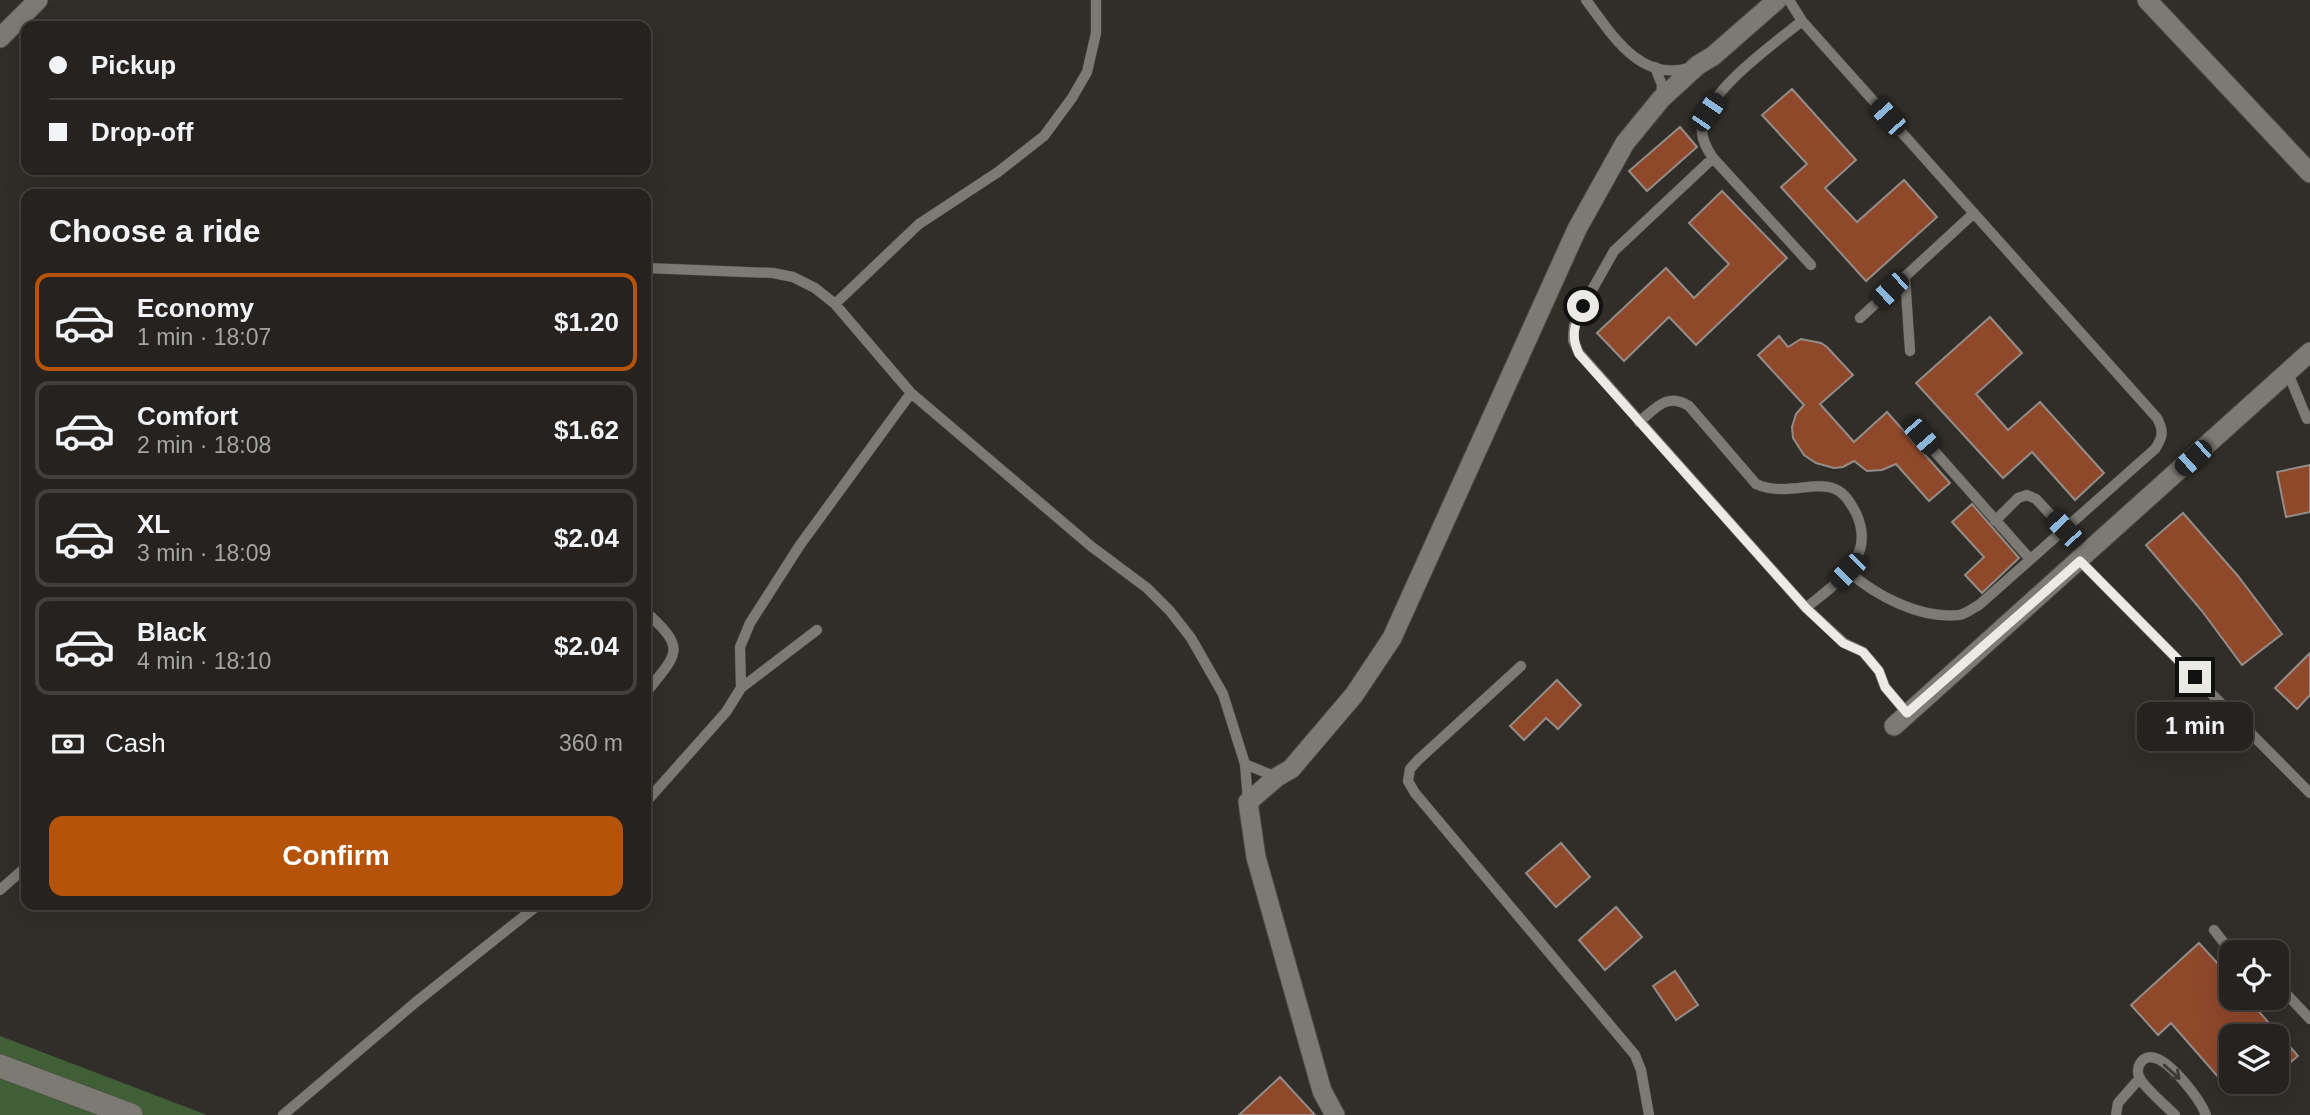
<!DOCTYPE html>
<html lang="en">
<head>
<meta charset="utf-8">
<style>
	body { margin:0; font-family:Arial,sans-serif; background:#312f2c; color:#f1f3f6; height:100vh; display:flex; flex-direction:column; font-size:26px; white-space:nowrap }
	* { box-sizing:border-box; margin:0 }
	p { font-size:23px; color:#a3a4a4 }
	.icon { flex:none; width:38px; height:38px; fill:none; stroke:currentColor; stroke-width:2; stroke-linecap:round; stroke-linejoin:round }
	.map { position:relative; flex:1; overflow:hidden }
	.details { position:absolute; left:21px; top:189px; width:630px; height:721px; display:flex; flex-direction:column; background:#25221f; border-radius:14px; box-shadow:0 7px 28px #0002,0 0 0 2px #423f3d }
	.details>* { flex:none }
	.top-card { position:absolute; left:21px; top:21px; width:630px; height:154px; border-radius:14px; box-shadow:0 7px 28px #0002,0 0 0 2px #423f3d; display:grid; align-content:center; height:154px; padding:0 28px; background:#25221f }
	.tools { position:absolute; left:2219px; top:940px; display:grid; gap:14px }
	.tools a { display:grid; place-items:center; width:70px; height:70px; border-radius:14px; background:#25221f; box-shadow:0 7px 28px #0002,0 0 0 2px #423f3d; font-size:35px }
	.end { position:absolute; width:32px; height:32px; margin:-16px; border:9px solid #eceae7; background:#111; box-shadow:0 0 0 4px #111 }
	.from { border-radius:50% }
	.bubble { position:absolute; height:49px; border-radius:14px; background:#25221f; box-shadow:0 7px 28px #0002,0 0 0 2px #423f3d; font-size:23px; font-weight:800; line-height:49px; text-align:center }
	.car { position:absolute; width:21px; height:42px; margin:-21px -10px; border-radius:9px; box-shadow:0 0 5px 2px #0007; background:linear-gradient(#222 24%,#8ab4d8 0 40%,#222 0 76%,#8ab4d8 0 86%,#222 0) }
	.top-card b { display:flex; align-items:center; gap:24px; height:66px; font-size:26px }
	.top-card b+b { border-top:2px solid #423f3d }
	.top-card i { width:18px; height:18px; background:#f1f3f6 }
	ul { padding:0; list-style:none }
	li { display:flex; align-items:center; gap:21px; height:98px; margin:0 14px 10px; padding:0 14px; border:4px solid #423f3d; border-radius:14px }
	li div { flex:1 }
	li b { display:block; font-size:26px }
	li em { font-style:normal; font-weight:800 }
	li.on { border-color:#b45309 }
	li>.icon { width:63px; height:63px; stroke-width:1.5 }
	h2 { padding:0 28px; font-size:32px; line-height:84px }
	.pay { display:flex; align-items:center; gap:18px; height:77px; padding:0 28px; font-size:26px }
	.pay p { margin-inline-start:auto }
	.action { display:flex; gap:14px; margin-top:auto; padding:14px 28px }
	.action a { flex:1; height:80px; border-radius:14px; background:#b45309; color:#fff; font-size:28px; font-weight:800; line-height:80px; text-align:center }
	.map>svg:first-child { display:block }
	.green { fill:#405f36 }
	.building { fill:#90482b; stroke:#938c89; stroke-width:2 }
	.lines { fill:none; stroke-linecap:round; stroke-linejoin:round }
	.service-casing { stroke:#4c4a45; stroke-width:11 }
	.minor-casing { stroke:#4c4a45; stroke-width:21 }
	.tertiary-casing { stroke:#4c4a45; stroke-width:24 }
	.service { stroke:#7d7a74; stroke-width:10 }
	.minor { stroke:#7d7a74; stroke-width:19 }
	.tertiary { stroke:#7d7a74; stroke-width:23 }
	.oneway { stroke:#3d3a35 }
	.route { stroke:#eceae7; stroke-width:9 }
</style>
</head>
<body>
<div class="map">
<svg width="2310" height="1115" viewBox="0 0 2310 1115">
	<rect width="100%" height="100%" fill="#312e29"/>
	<path class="green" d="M0,1036L207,1115H0Z"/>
	<path class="building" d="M1792,89L1856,160L1825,188L1857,222L1904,180L1937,217L1866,281L1781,187L1807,164L1762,115Z
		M1680,127L1697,147L1647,191L1629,171Z
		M1722,191L1787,258L1696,345L1669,317L1624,361L1597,333L1666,268L1694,298L1729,264L1689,223Z
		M1990,317L2022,353L1976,394L2008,430L2040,402L2104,473L2075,500L2032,452L2003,478L1916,383Z
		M1779,336L1788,347L1801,339L1821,343L1827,347L1853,375L1820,404L1854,442L1887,412L1950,483L1929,501L1896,464L1882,470L1867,471L1854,461L1843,467L1834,468L1816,463L1804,455L1793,438L1792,427L1796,414L1804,405L1758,355Z
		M2310,465V512L2286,517L2277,472Z
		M1972,504L2019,558L1982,593L1965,575L1984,557L1952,522Z
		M2183,513L2238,576L2282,634L2242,665L2202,611L2146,545Z
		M2310,653V695L2297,709L2275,688Z
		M1557,680L1581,705L1558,729L1546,718L1524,740L1510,726Z
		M1561,843L1590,877L1556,907L1526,873Z
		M1616,907L1642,937L1605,970L1579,940Z
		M2199,943L2231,978V998H2247L2298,1056L2277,1074V1036H2231V1070L2220,1079L2171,1023L2158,1035L2131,1005Z
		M1675,971L1698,1005L1676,1020L1653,986Z
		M1280,1077L1315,1115H1239Z"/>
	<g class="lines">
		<g class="service-casing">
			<path id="service" d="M1586,0C1611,33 1639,82 1688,68
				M1789,0L1802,21L2157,418C2164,431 2163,437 2155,449L1979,605C1973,608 1966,614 1959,615C1920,619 1876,596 1848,571
				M1802,21C1776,42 1705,92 1702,128C1701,139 1707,149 1713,158L1811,265
				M1655,67L1662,85L1661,98
				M1713,158L1614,251L1583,306L1574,326L1573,340L1579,353L1806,608L1844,643L1863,652L1879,671L1885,687L1907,713
				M646,268L773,273L793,277L815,288L835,304L911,393L1092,547L1147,588L1170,611L1191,638L1223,694L1245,764L1248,801
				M1905,277L1910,351
				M835,304L919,224L998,172L1044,136L1072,98L1087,72L1096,33V0
				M1860,318L1974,213
				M2288,373L2307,419
				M1639,422C1656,408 1667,392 1689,406L1756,484C1785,497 1814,480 1835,489C1845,493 1851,504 1856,513C1877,558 1837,582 1806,608
				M1921,436L2030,559
				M1995,521L2018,498L2027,495L2036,499L2064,529
				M2080,561L2310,793
				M646,612C688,650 677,653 646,693
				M1521,666L1418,760L1410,769L1408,781L1415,793L1635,1055L1641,1070L1649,1115
				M741,688L817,630
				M1245,764L1276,777
				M646,802L726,712L741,688L740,647L750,623L800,545L911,393
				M0,890L26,867
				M2214,930L2231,952
				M2277,984L2310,1019
				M283,1115L416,1002L538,905
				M2116,1115L2118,1103L2140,1078
				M2175,1115C2164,1104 2149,1092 2140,1079C2134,1068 2142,1054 2155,1058C2172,1063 2200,1099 2206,1115"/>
		</g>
		<g class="minor-casing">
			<path id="minor" d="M2147,0L2310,173
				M0,38L38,0
				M1894,726L2310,352
				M1335,1115L1322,1091L1256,857L1248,802L1277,777L1291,769L1354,695L1392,638L1577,229L1625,143L1661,99L1698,65L1713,56L1777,0"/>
		</g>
		<g class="tertiary-casing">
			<path id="tertiary" d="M0,1066L131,1115"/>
		</g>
		<use href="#service" class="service"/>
		<use href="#minor" class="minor"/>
		<use href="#tertiary" class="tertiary"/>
	</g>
	<defs><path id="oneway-shaft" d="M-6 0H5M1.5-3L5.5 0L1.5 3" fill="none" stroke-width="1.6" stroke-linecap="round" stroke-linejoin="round" transform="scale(1.75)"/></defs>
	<use class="oneway" href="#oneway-shaft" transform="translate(2172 1072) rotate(42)"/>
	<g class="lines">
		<path class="route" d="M1583,306C1575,324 1570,335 1579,354L1806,608L1843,643L1863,652L1879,671L1885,687L1907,713L2080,561L2195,677"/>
	</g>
</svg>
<div class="tools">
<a><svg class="icon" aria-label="locate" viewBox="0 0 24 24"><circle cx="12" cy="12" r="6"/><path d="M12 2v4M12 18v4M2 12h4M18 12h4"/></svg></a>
<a><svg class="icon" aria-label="layers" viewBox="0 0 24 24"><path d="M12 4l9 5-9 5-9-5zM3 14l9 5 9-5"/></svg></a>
</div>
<i class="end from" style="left:1583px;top:306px"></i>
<i class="end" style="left:2195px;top:677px"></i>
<div class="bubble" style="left:2137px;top:702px;width:116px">1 min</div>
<i class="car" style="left:1708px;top:112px;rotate:34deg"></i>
<i class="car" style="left:1888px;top:117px;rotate:318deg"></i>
<i class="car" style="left:1890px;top:290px;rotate:227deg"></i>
<i class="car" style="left:1921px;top:436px;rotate:139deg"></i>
<i class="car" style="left:2193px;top:458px;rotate:228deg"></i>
<i class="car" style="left:2064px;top:529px;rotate:317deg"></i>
<i class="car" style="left:1848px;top:571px;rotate:225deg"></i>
<div class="top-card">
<b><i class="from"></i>Pickup</b>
<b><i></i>Drop-off</b>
</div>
<section class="details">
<h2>Choose a ride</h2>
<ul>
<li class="on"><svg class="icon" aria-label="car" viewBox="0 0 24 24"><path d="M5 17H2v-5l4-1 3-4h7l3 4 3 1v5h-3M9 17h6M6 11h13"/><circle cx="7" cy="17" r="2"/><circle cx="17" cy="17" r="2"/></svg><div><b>Economy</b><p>1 min · 18:07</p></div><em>$1.20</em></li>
<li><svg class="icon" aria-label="car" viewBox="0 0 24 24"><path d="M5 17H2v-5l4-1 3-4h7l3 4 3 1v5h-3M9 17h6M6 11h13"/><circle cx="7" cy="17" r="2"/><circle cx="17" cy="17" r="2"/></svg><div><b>Comfort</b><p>2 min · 18:08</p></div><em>$1.62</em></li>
<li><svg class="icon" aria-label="car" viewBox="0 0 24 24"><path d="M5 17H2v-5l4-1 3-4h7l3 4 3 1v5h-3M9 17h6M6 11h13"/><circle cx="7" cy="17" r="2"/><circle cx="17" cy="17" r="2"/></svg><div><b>XL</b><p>3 min · 18:09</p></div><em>$2.04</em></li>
<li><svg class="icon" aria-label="car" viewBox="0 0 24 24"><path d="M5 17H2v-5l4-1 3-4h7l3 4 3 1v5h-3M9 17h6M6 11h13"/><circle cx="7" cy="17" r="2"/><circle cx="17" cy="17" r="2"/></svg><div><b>Black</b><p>4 min · 18:10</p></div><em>$2.04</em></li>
</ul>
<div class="pay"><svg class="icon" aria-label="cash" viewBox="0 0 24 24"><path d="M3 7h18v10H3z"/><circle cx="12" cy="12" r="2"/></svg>Cash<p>360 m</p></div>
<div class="action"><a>Confirm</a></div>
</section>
</div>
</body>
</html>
